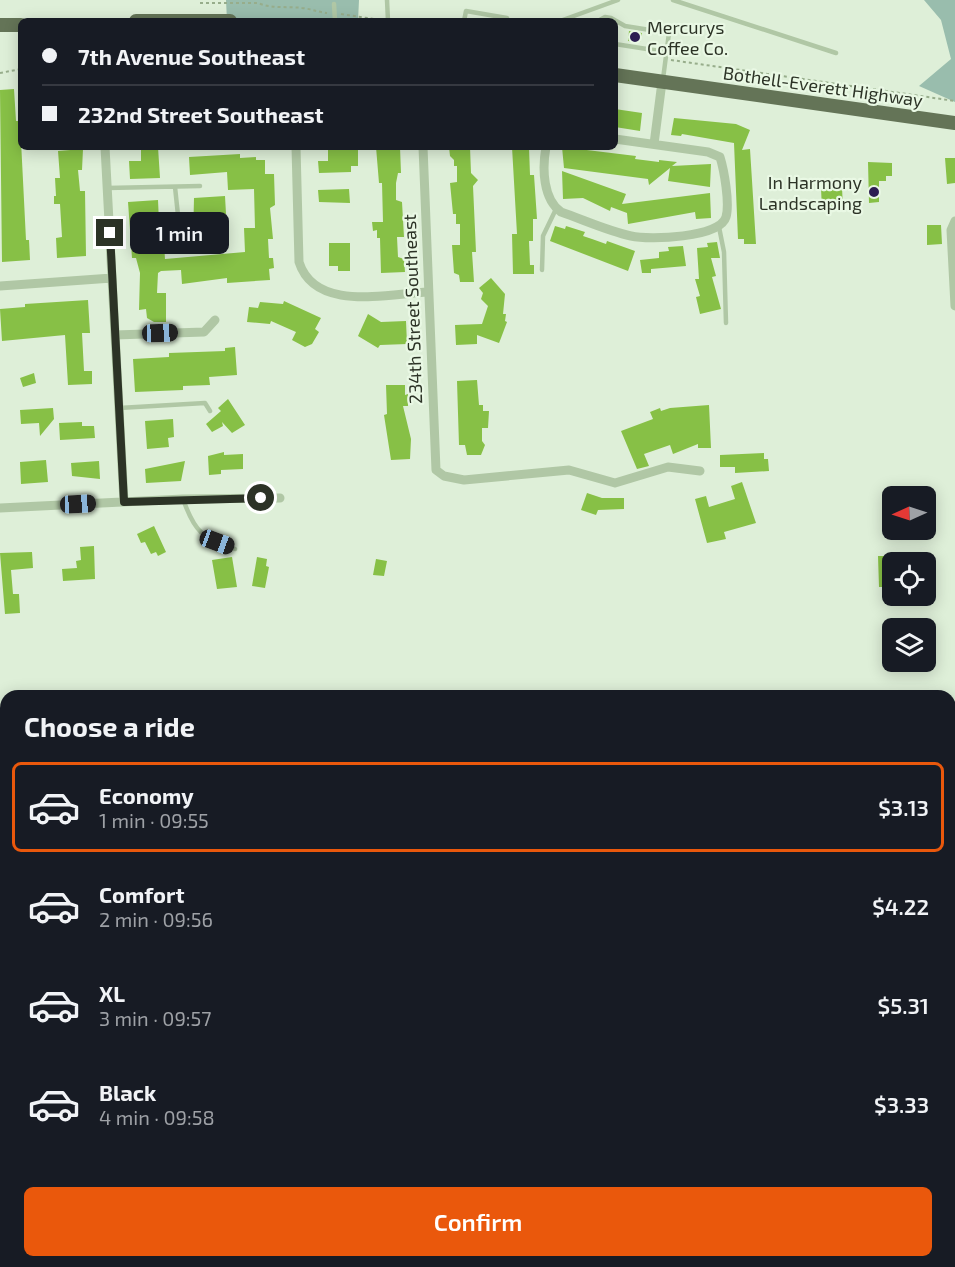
<!DOCTYPE html>
<html lang="en">
<head>
<meta charset="utf-8">
<style>
	body { margin:0; font-family:"Exo 2",sans-serif; background:#20242c; color:#f1f3f6; height:100vh; display:flex; flex-direction:column; font-size:22px; white-space:nowrap }
	* { box-sizing:border-box; margin:0 }
	p { font-size:20px; color:#9ea1a6 }
	.icon { flex:none; width:33px; height:33px; fill:none; stroke:currentColor; stroke-width:2; stroke-linecap:round; stroke-linejoin:round }
	.map { position:relative; flex:1; overflow:hidden }
	.side { position:absolute; left:0px; top:690px; width:956px; height:578px; display:flex; flex-direction:column; background:#171b24; border-radius:18px 18px 0 0; box-shadow:0 3px 15px #0003 }
	.side>* { flex:none }
	.hud { position:absolute; left:18px; top:18px; width:600px; height:132px; border-radius:9px; box-shadow:0 3px 15px #0003; display:grid; align-content:center; height:132px; padding:0 24px; background:#171b24 }
	.needle { width:39px; rotate:267deg }
	.fabs { position:absolute; left:882px; top:486px; display:grid; gap:12px }
	.fabs a { display:grid; place-items:center; width:54px; height:54px; border-radius:9px; background:#171b24; box-shadow:0 3px 15px #0003; font-size:30px }
	.end { position:absolute; width:27px; height:27px; margin:-14px; border:8px solid #2c3326; background:#fff; box-shadow:0 0 0 3px #fff }
	.from { border-radius:50% }
	.bubble { position:absolute; height:42px; border-radius:9px; background:#171b24; box-shadow:0 3px 15px #0003; font-size:20px; font-weight:600; line-height:42px; text-align:center }
	.car { position:absolute; width:18px; height:36px; margin:-18px -9px; border-radius:8px; box-shadow:0 0 4px 2px #0007; background:linear-gradient(#222 24%,#8ab4d8 0 40%,#222 0 76%,#8ab4d8 0 86%,#222 0) }
	.hud b { display:flex; align-items:center; gap:21px; height:57px; font-size:22px }
	.hud b+b { border-top:2px solid #363941 }
	.hud i { width:15px; height:15px; background:#f1f3f6 }
	ul { padding:0; list-style:none }
	li { display:flex; align-items:center; gap:18px; height:90px; margin:0 12px 9px; padding:0 12px; border:3px solid transparent; border-radius:9px }
	li div { flex:1 }
	li b { display:block; font-size:22px }
	li em { font-style:normal; font-weight:600 }
	li.active { border-color:#ea580c }
	li>.icon { width:54px; height:54px; stroke-width:1.5 }
	h2 { padding:0 24px; font-size:27px; line-height:72px }
	.primary-button { display:flex; gap:12px; margin-top:auto; padding:12px 24px }
	.primary-button a { flex:1; height:69px; border-radius:9px; background:#ea580c; color:#fff; font-size:24px; font-weight:600; line-height:69px; text-align:center }
	.map>svg:first-child { display:block }
	.green { fill:#99bdad }
	.building { fill:#87c046 }
	.lines { fill:none; stroke-linecap:round; stroke-linejoin:round }
	.path { stroke:#97ad8b; stroke-width:2; stroke-dasharray:3 3; stroke-linecap:butt }
	.lane { stroke:#b0c7a5; stroke-width:4.5 }
	.street { stroke:#b0c7a5; stroke-width:9 }
	.primary { stroke:#647457; stroke-width:14 }
	.route { stroke:#2c3326; stroke-width:8 }
	.poi-dot { fill:#2d1e52; stroke:#e9f8e4; stroke-width:2 }
	.labels { text-anchor:middle; dominant-baseline:central; stroke-width:4.5; stroke-linejoin:round; paint-order:stroke }
	.poi-label { font-size:18px; fill:#2c3326; stroke:#e9f8e4; text-anchor:start }
	.street-label { font-size:18px; fill:#2c3326; stroke:#e9f8e4 }
</style>
</head>
<body>
<div class="map">
<svg width="955" height="1267" viewBox="0 0 955 1267">
	<rect width="100%" height="100%" fill="#deefd8"/>
	<path class="green" d="M226,0H359L358,21H227Z
		M924,0H955V102L919,86L951,59L941,20Z
		M6,769V850L0,853V770Z
		M14,1262H87L89,1267H14Z
		M118,1262H291L300,1267H92Z"/>
	<path class="building" d="M629,31L642,33L640,42L628,41Z
		M14,89L16,121H20L26,240H29L30,260L2,262L0,90Z
		M615,109L642,113L640,131L615,127Z
		M674,118L736,124L750,130L742,150L750,149L756,244H744V239H738L734,143L682,134L681,136L671,135Z
		M141,147H158L160,178L130,179L129,161H141Z
		M328,147L358,150V166H351V172L319,173L318,161H328Z
		M376,147H400L401,173H398L396,183V200L402,202L404,237H397L398,257L404,259L405,272L381,273L380,238H377V230L373,231L372,222H383L382,183H379Z
		M449,147H470L471,173L478,180L473,186L476,252H472L474,282H460L459,275L454,273L452,245H460V224H456V214H453L450,183L457,182V166H454V160L450,156Z
		M512,147H529L530,175H534L537,219H533V241H529L530,265H534V274H513L512,234H517Z
		M562,147L636,156L635,159L659,162V160L677,162L672,166L711,164L710,187L668,181L670,168L649,185L648,179L564,168Z
		M83,149L82,170H78L80,191H85L86,256L57,258L56,238L62,237L60,204H54V196H56L55,178H60L58,151Z
		M240,154V158L256,157V160H265V174H274L275,205L270,208L273,239H268L269,258H273L274,268L269,269L270,280L227,283V278L182,284L181,270L161,271L158,273L157,293H166V322H154L147,318L146,309L139,310L140,273L136,258H132L128,202L158,200L160,244H164L165,259L245,252L244,228H255L254,189L228,190L227,172L190,175L189,157Z
		M945,158H955V183L947,184Z
		M868,162L892,163V176H886V181H879V202L869,203Z
		M562,171L626,194L622,204L710,193L711,218L696,219L695,212L628,224L627,213L611,207L610,211L583,198L563,199Z
		M842,187L843,209L822,210L821,188Z
		M349,189L350,203L319,202L318,190Z
		M225,196L226,214L221,215L223,239L193,240L194,198Z
		M927,225H941L942,244L927,245Z
		M555,226L565,229L566,226L585,232L583,236L592,239L606,244L607,241L635,251L628,271L550,241Z
		M717,242L720,258H711L716,276L712,277L721,309L700,314L696,297L700,296L695,279H699L697,248L708,247L707,243Z
		M329,243H350V271H338V266H329Z
		M683,246L686,266L651,269V273H642L640,260L659,258V252L669,251L668,247Z
		M491,278L505,294L503,314H506L505,321L507,322L501,338L499,343L477,335V344L456,345L455,325L482,324L488,306L481,299L483,293L479,288Z
		M88,300L90,333H82L84,371H92V384L68,385L65,335L2,341L0,309L25,307V304Z
		M284,301L321,318L315,329L319,332L312,344L305,347L292,340L296,332L271,321L270,324L247,322L249,307L258,308L260,302L283,304Z
		M368,314L381,322L406,321L407,344L380,345L378,348L358,336Z
		M235,347L237,375L209,377L210,385L183,386V390L135,392L133,359L169,357V353L225,351V348Z
		M34,373L36,383L23,387L20,378Z
		M477,380L479,405H483V411H489L488,428H482V441L485,445L481,455H467L465,445H459L457,381Z
		M386,385H405V395L408,394V406H403L411,439L410,459L391,460L384,415L387,414Z
		M228,399L245,425L232,433L222,422L223,426L212,432L206,424L221,411L218,408Z
		M709,405L711,448H698V444L673,454L670,445L644,454L649,466L637,469L621,431L653,419L650,412L660,408L661,411L670,408Z
		M53,408L54,419L40,436L39,423L21,424L20,410Z
		M173,419L174,437L168,438L169,447L147,449L145,421Z
		M82,422V426H94L95,438L60,440L59,423Z
		M224,452V455L243,454V469L221,470V474L209,475L208,456Z
		M764,453V459H768L769,471L735,473V467H720V455Z
		M46,460L48,482L21,484L20,462Z
		M99,461L100,479L72,476L71,463Z
		M185,461L181,481L146,483L145,469Z
		M742,482L756,523L724,532L726,539L707,543L695,499L706,496L709,507L735,499L731,486Z
		M587,493L602,498H624V509L598,510L596,515L581,510Z
		M154,526L166,552L158,556L156,552L151,554L145,542L141,543L137,534Z
		M94,546L95,579L63,581L62,569L77,568L76,561L81,560L80,547Z
		M32,552L33,568L11,570L13,594H19L20,613L5,614L0,553Z
		M878,556H892V587H879Z
		M232,557L237,587L217,589L212,560Z
		M257,557L267,559L266,566L269,567L265,588L252,586Z
		M376,559L387,561L384,576L373,575Z"/>
	<g class="lines">
		<path class="path" d="M200,3H258C272,9 288,6 302,8C311,9 318,12 327,13
			M341,14L380,20
			M671,60L955,101
			M0,73L21,69
			M871,1262V1267"/>
		<path class="lane" d="M387,0L388,21
			M673,0L836,53
			M334,4L335,21
			M464,21L466,11L507,18L506,21
			M560,21L618,0
			M598,21L605,17L611,18L625,26L669,33L663,79
			M615,44L666,52
			M175,187L180,234
			M107,188L200,186
			M719,227L724,252L726,323
			M542,270L543,236L556,209
			M119,408L205,403L210,411
			M183,499C195,533 202,537 235,549
			M950,1144L952,1139L950,993
			M396,1262L397,1267"/>
		<path class="street" d="M654,144L662,82
			M105,147L124,502
			M296,147L299,262C315,312 386,294 428,292
			M423,147L436,470L444,476L464,480L569,470L615,483L668,467L700,471
			M546,147C542,169 543,199 561,212C584,220 608,231 631,236C649,240 720,238 726,217C730,203 724,170 720,157L708,152L615,139
			M955,221L951,230L955,306
			M0,286L112,278
			M115,335L204,332L215,320
			M0,508L183,499L280,498
			M950,993H955
			M0,1039H6
			M0,1215L4,1267"/>
		<path class="primary" d="M136,21H230
			M0,25H21
			M615,75L955,123"/>
	</g>
	<g class="lines">
		<path class="route" d="M110,233L124,502L261,498"/>
	</g>
	<g class="poi-dot">
		<circle cx="635" cy="37" r="6"/>
		<circle cx="874" cy="192" r="6"/>
	</g>
	<g class="labels">
		<g class="poi-label">
			<text x="647" y="27">Mercurys<tspan x="647" dy="21">Coffee Co.</tspan></text>
			<text x="862" y="182" text-anchor="end">In Harmony<tspan x="862" dy="21">Landscaping</tspan></text>
		</g>
		<g class="street-label">
			<text transform="translate(823 86) rotate(8)">Bothell-Everett Highway</text>
			<text transform="translate(412 309) rotate(-92)">234th Street Southeast</text>
		</g>
	</g>
</svg>
<div class="fabs">
<a><svg class="needle" viewBox="-14 -14 28 28"><path d="M0-13l5 13h-10z" fill="#e53935"/><path d="M0 13l5-13h-10z" fill="#9ea1a6"/></svg></a>
<a><svg class="icon" aria-label="locate" viewBox="0 0 24 24"><circle cx="12" cy="12" r="6"/><path d="M12 2v4M12 18v4M2 12h4M18 12h4"/></svg></a>
<a><svg class="icon" aria-label="layers" viewBox="0 0 24 24"><path d="M12 4l9 5-9 5-9-5zM3 14l9 5 9-5"/></svg></a>
</div>
<i class="end from" style="left:261px;top:498px"></i>
<i class="end" style="left:110px;top:233px"></i>
<div class="bubble" style="left:130px;top:212px;width:99px">1 min</div>
<i class="car" style="left:160px;top:333px;rotate:88deg"></i>
<i class="car" style="left:78px;top:504px;rotate:87deg"></i>
<i class="car" style="left:217px;top:542px;rotate:110deg"></i>
<div class="hud">
<b><i class="from"></i>7th Avenue Southeast</b>
<b><i></i>232nd Street Southeast</b>
</div>
<section class="side">
<h2>Choose a ride</h2>
<ul>
<li class="active"><svg class="icon" aria-label="car" viewBox="0 0 24 24"><path d="M5 17H2v-5l4-1 3-4h7l3 4 3 1v5h-3M9 17h6M6 11h13"/><circle cx="7" cy="17" r="2"/><circle cx="17" cy="17" r="2"/></svg><div><b>Economy</b><p>1 min · 09:55</p></div><em>$3.13</em></li>
<li><svg class="icon" aria-label="car" viewBox="0 0 24 24"><path d="M5 17H2v-5l4-1 3-4h7l3 4 3 1v5h-3M9 17h6M6 11h13"/><circle cx="7" cy="17" r="2"/><circle cx="17" cy="17" r="2"/></svg><div><b>Comfort</b><p>2 min · 09:56</p></div><em>$4.22</em></li>
<li><svg class="icon" aria-label="car" viewBox="0 0 24 24"><path d="M5 17H2v-5l4-1 3-4h7l3 4 3 1v5h-3M9 17h6M6 11h13"/><circle cx="7" cy="17" r="2"/><circle cx="17" cy="17" r="2"/></svg><div><b>XL</b><p>3 min · 09:57</p></div><em>$5.31</em></li>
<li><svg class="icon" aria-label="car" viewBox="0 0 24 24"><path d="M5 17H2v-5l4-1 3-4h7l3 4 3 1v5h-3M9 17h6M6 11h13"/><circle cx="7" cy="17" r="2"/><circle cx="17" cy="17" r="2"/></svg><div><b>Black</b><p>4 min · 09:58</p></div><em>$3.33</em></li>
</ul>
<div class="primary-button"><a>Confirm</a></div>
</section>
</div>
</body>
</html>
